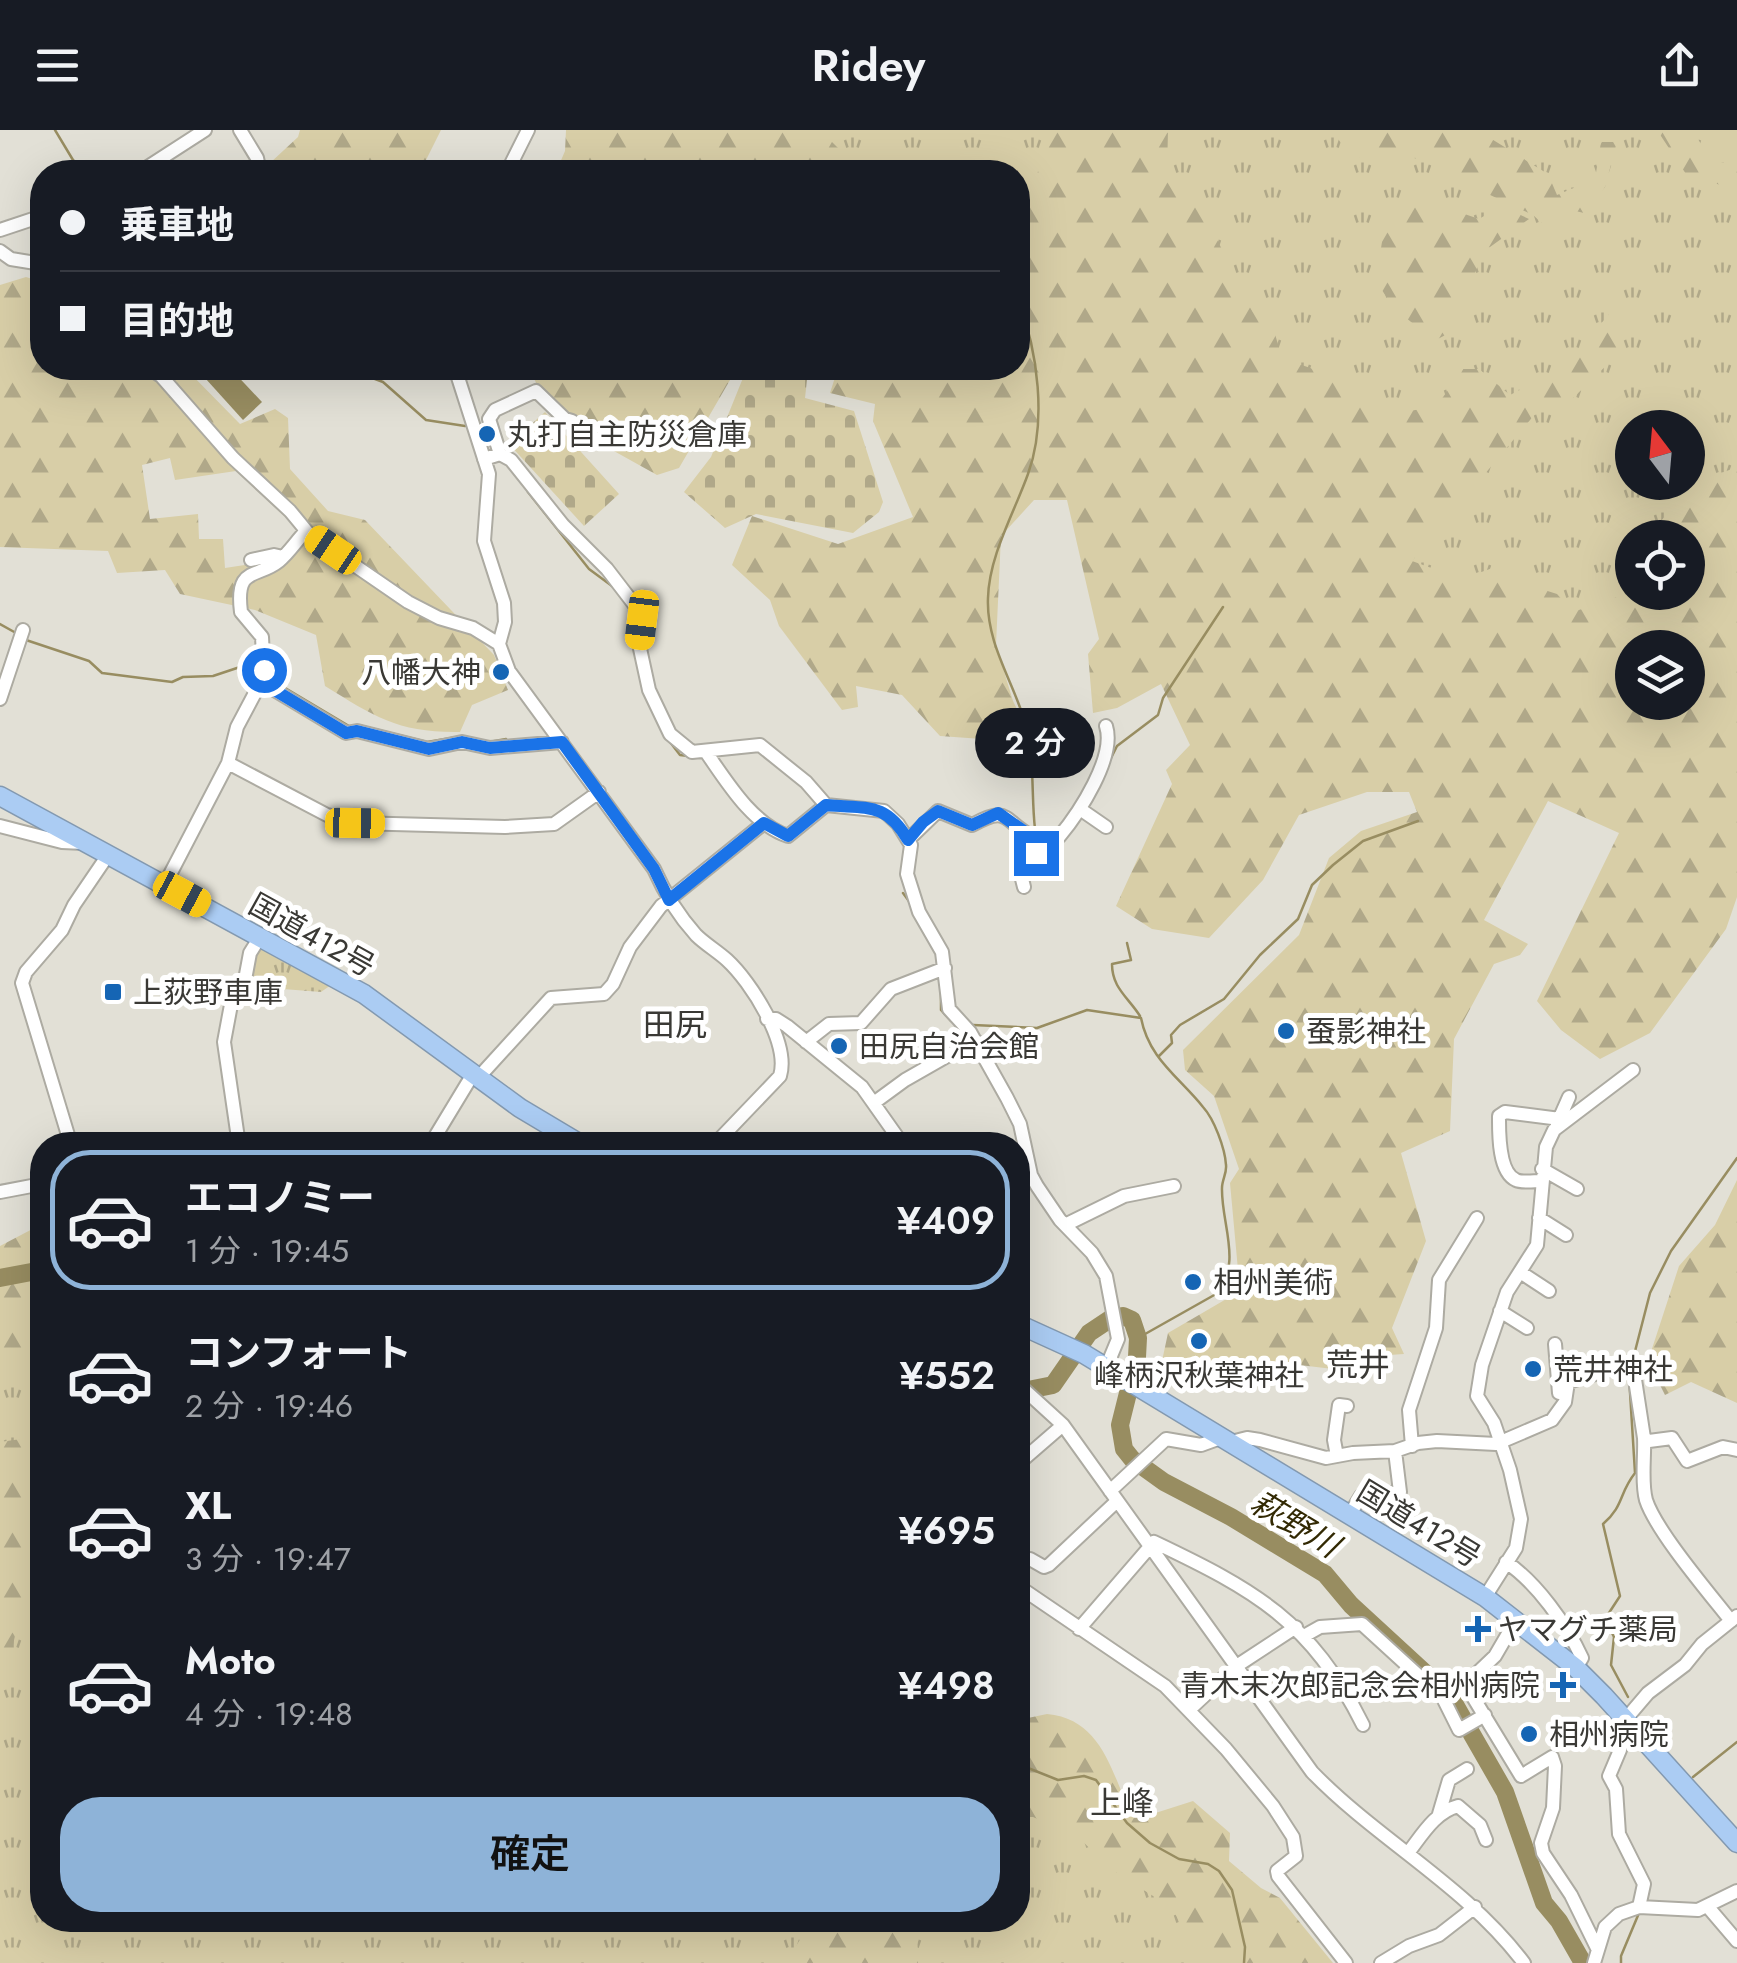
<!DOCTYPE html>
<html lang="ja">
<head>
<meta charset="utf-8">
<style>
	body { margin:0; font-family:Jost,"Noto Sans JP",sans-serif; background:#20242c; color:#f1f3f6; height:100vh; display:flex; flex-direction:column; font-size:38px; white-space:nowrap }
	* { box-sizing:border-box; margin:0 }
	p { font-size:32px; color:#9ea1a6 }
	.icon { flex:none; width:55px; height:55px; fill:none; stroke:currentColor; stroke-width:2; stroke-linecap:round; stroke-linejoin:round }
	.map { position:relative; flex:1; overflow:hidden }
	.details { position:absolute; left:30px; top:1002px; width:1000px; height:800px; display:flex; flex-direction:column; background:#171b24; border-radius:40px; box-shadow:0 10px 40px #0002 }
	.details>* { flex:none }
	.guide { position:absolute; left:30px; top:30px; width:1000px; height:220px; border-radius:40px; box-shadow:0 10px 40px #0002; display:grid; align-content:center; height:220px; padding:0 30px; background:#171b24 }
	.needle { width:65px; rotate:344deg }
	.controls { position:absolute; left:1615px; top:280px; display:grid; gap:20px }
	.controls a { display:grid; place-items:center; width:90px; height:90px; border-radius:50%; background:#171b24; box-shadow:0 10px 40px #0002; font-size:50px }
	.end { position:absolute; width:45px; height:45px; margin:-22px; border:12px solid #1a73e8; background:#fff; box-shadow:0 0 0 5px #fff }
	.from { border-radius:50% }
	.bubble { position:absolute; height:70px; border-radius:35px; background:#171b24; box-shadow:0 10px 40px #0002; font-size:32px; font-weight:600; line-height:70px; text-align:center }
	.car { position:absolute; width:30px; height:60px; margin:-30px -15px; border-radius:12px; box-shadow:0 0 8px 2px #0007; background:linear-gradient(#f5c518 24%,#345 0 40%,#f5c518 0 76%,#345 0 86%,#f5c518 0) }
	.guide b { display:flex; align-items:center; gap:35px; height:95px; font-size:38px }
	.guide b+b { border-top:2px solid #363941 }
	.guide i { width:25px; height:25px; background:#f1f3f6 }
	ul { padding:18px 0 0; list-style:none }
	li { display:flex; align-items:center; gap:30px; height:140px; margin:0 20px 15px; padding:0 10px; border:5px solid transparent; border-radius:40px }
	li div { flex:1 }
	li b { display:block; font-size:38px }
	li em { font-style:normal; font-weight:600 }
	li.active { border-color:#8eb3d8 }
	li>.icon { width:90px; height:90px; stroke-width:1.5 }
	.button { display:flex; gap:20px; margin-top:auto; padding:20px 30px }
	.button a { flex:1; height:115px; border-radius:40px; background:#8eb3d8; color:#111; font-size:40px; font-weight:600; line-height:115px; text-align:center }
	header { display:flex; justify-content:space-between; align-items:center; height:130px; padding:0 30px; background:#171b24; font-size:45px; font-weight:600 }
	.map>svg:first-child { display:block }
	.grass { fill:url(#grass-tufts); fill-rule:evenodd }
	.forest { fill:url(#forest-firs); fill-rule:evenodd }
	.cemetery { fill:url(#cemetery-stones) }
	.water { fill:#988d61 }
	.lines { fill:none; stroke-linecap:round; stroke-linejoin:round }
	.stream { stroke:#988d61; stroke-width:2.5 }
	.river { stroke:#988d61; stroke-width:18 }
	.minor-casing { stroke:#adaba2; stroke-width:16 }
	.highway-casing { stroke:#8399b0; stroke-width:21 }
	.minor { stroke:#fff; stroke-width:12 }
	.highway { stroke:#abccf3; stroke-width:18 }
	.route { stroke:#1a73e8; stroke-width:12 }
	.poi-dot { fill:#1565b4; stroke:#fff; stroke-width:4 }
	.labels { text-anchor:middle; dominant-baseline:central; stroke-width:10; stroke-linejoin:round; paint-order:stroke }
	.poi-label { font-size:30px; fill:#3a3935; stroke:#fff; text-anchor:start }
	.street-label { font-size:30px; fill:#3a3935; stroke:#fff }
	.neighbourhood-label { font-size:32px; fill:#3a3935; stroke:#fff }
	.water-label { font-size:32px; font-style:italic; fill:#322903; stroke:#fff }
</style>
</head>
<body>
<header><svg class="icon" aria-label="menu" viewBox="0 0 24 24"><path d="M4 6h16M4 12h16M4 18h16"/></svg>Ridey<svg class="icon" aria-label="share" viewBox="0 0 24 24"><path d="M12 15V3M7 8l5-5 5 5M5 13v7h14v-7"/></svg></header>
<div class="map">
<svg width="1737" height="1833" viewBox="0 0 1737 1833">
	<defs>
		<pattern id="grass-tufts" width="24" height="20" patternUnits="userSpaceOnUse" patternTransform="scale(2.5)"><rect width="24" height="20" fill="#d8cea7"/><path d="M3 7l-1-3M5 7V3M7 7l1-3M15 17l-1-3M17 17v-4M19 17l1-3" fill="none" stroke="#b0a889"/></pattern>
		<pattern id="forest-firs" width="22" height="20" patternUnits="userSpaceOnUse" patternTransform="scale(2.5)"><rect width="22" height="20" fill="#d8cea7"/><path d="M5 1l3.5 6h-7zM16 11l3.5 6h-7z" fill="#b0a889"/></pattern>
		<pattern id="cemetery-stones" width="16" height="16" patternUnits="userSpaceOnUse" patternTransform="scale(2.5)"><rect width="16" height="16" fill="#d8cea7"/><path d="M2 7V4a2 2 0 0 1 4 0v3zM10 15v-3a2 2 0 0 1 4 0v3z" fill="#b0a889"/></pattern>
	</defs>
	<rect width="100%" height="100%" fill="#e2e0d6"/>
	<path class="grass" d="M802,0H1737V517L1402,452L1018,169V42H837ZM1632,298H1688V352H1632ZM1632,408H1688V462H1632Z
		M260,816L331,855L321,862L246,856L252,824Z
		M42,1155V1790H1018V1650L1065,1666L1236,1833H0V1169Z"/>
	<path class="forest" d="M300,0H441L420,42H271L270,33L298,7Z
		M566,0H820L862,42H556L565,21Z
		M1050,0H1168L1167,43L1191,57L1253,182L1272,194L1282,228L1347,251L1388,284L1436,277L1463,239H1479L1510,265L1564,237L1610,183L1625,196L1616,226L1569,272L1535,284L1412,431L1462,449L1509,432L1519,452L1557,464L1573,482L1629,463L1632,453V462H1688V408L1649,406L1690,355L1737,337V767L1726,799L1650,903L1600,929L1561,900L1537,871L1619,703L1548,671L1484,790L1528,814L1520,825L1494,834L1454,909L1450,1001L1401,1023L1426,1111L1392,1198L1404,1224L1359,1227L1333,1239L1265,1231L1233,1244L1201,1243L1179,1255L1162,1231L1168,1203L1228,1168L1238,1140L1230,1053L1239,1039L1214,966L1185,940L1183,920L1299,805L1329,728L1361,701L1417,682L1409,662H1367L1299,685L1263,750L1209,808L1152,799L1116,776L1172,654L1166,640L1190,615L1161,554L1117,578L1093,583L1088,524L1099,509L1067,370H1034L1001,406L996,515L1013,571L1036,617L1002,627L996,610L940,606L902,565L856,556L858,577L842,580L779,496L770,470L732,435L752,386L838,414L913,387L873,291L875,274L830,263L838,238H1018V52L1036,48ZM1632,518H1688V572H1632Z
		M1332,0H1477L1548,44L1557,65L1595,49L1601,12H1617L1605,57L1584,83L1567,79L1545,96L1533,85L1473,57L1472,50L1393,20L1352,29Z
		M1657,0C1695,0 1695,0 1709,30L1737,35V64L1733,59L1686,44Z
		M1427,71L1479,89L1501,76L1529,89L1483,122L1453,201L1434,211L1393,177L1376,151L1385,92Z
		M26,147L42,152V238H185L240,294L275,279L288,288L290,339L328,381L365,390L494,525L508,560L472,575L460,602C399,603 375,587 325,556L316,505L255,480L180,464L165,440L117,443L108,421L0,417V155ZM170,328L175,350L236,341L299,400L276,430L225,438L223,409H199L198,384L150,389L142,335Z
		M529,238H737L679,338L657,345L569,296L538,257Z
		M1737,1050V1273L1691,1252L1665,1265L1648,1231L1679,1136L1715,1095Z
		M42,1094V1222L0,1230V1116Z
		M42,1306V1444L18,1492L0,1574V1312Z
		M1047,1584C1101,1589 1111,1640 1130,1682L1146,1686L1193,1671L1230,1703L1229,1731L1261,1758L1280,1768L1333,1833H1202L1172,1778L1112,1740L1077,1706L1033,1687H1018V1604L1028,1588Z
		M809,1790H917L918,1833H786L808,1796Z"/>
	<path class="cemetery" d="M747,238L808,241L805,268L854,281L883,372L879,382L853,403L756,384L725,398L684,362L711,327Z
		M545,282L619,364L584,396L509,314Z"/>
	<path class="water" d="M196,238H230L262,272L243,290Z"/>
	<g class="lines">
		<path class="stream" d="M55,0L73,30L87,42
			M1018,170C1038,221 1047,292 1028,344C1014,383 989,426 988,468C986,513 1013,551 1025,592C1035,626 1031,665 1035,699
			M346,238L383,252L426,290L465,296
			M236,244L248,238
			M528,362L589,439L612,456
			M0,494L16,503
			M26,510L89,531L102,543L172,552L183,547L213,546L240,537L257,541
			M270,549L349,596
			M362,596L427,612L457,607
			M489,612L506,609
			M670,612L680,625L705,628
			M1106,638L1117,616L1158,585L1163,568L1223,477
			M903,763L911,774
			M1127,813L1131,830L1112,834C1112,858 1128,867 1140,886
			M941,864V880L951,891
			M973,895L1037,898L1087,880L1141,888C1149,929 1179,947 1203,977C1214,989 1225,1018 1226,1035C1227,1043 1222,1050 1222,1058C1221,1094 1243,1133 1216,1164L1138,1208
			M1159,926L1172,913L1171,905L1180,895L1224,869L1260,825L1298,789L1312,755L1333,735L1363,711L1418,691
			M1632,1233L1650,1163L1671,1121L1737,1028
			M1628,1567L1611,1535L1614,1507L1605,1489L1620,1466L1603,1394C1624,1376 1619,1363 1635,1343L1629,1246
			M1018,1634L1058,1650L1084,1646L1096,1650L1127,1693L1150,1713L1179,1729L1208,1734L1219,1741L1232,1760L1245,1817L1244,1833
			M1693,1647L1737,1612
			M1621,1833V1826L1639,1783"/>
		<path class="river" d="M0,1148L42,1140
			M1018,1262L1053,1255L1089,1203L1110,1189L1123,1186L1132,1190L1138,1208L1137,1227L1120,1295L1124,1319L1132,1329L1164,1352L1231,1387L1325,1444L1351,1475L1450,1566L1505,1662L1544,1773L1559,1791L1583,1833"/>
		<g class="minor-casing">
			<path id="minor" d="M240,0L257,28L260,42
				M140,42L205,0
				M507,42L528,0
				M0,100L42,86
				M0,121L11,129L42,134
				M149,238L161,246L233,328L290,381L309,404L408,472L439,488L473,498L499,514
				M455,238L489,344L484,411L504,473L505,492L499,514L509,541L654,739C665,764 678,785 696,805C705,814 717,821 727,830C751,852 790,913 780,946L714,1015
				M500,324L489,289L495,280L536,261L565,289L572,291
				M484,329L500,324L511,330L563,395L607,439L640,482L639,514L649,560L670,604L692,622L760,615L806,652L826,675L884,681L898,694L911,715L907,744L919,782L942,822L949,879L970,902L1007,968L1020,994L1031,1045L1037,1056L1060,1090L1092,1123L1106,1146L1118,1209L1106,1238
				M251,430L274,425L283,427
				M261,552L346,603L357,601L429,619L462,612L490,618L562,612
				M0,569L23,500
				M706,622C727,652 752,694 788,706L826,675
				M228,633L237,597L264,546L262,507L241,482C235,435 257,449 279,431C289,423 297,410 306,401
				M1080,679L1106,697
				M0,696L62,712L84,713
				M908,710L938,681L972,695C1008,675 1002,689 1031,706
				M164,756L228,633L327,685L355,693L505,697L554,694L599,662
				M1024,757L1020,741L1036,723L1031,706L1059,707C1079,683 1116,627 1106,596
				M767,889H776L787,896L862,957L903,1015
				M806,912L829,894L861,893L891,859L945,838
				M478,948L551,868L604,864L613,854L630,817L661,776L764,693
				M875,972L905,950L975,910
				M1557,994L1569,967
				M71,1015L22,853L26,842L62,800L74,775L108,725
				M239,1015L224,912L233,864L244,855L250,823L260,807
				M384,1015H422
				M430,1015L473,944
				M1542,1039L1577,1059
				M1541,1051C1534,1051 1522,1053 1516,1050C1498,1042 1499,1002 1499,986L1505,982L1560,989
				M0,1062L42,1054
				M1539,1088L1566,1105
				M1067,1094L1124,1066L1174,1056
				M1520,1142L1549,1161
				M1500,1181L1527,1198
				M1555,1214L1559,1263
				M1018,1254L1063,1295L1312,1642C1379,1711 1465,1755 1524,1833
				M1644,1308C1645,1327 1641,1352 1646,1370C1656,1401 1709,1463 1731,1491
				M1231,1312L1247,1308L1260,1310L1326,1328L1353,1323L1395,1321L1418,1313L1437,1311L1496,1314L1552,1290L1565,1272L1568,1252L1625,1235L1634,1243L1644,1308L1649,1311L1672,1308L1687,1331L1723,1317L1737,1320
				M1412,1316L1409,1280L1436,1198L1439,1150L1477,1088
				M1337,1326L1334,1310L1339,1275L1347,1276
				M1018,1334L1063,1295
				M1110,1361L1166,1309L1201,1315L1223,1307
				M1350,1384L1361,1366L1400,1362L1395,1321
				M1030,1429L1044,1437L1049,1435L1117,1371
				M1506,1432C1536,1452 1567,1495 1582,1528L1576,1538
				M1018,1456L1165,1556L1226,1619L1273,1676L1293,1707L1296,1726L1277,1741L1278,1746L1346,1833
				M1485,1467L1516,1418L1521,1389L1510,1340L1494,1293L1477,1266L1482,1235L1507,1162L1537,1115L1546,1017L1554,1000L1633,940
				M1516,1490L1495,1526L1474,1546L1473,1567L1521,1646L1552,1627L1555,1636L1553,1678L1541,1713L1543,1723L1571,1765L1598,1820
				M1079,1499L1154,1412C1255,1460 1311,1491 1363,1595
				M1304,1506L1320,1497L1362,1494L1443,1568L1459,1600L1485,1585
				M1189,1580L1235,1537L1296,1497
				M1439,1684L1449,1650L1467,1639
				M1408,1723C1422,1705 1435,1682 1458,1676L1480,1695L1486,1710
				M1639,1777L1644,1754L1619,1704L1616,1659L1609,1646L1620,1620L1619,1597L1648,1563L1685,1535L1702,1514L1737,1486
				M1708,1777L1737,1811
				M1381,1833L1409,1816L1439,1805L1475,1777
				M1594,1833L1605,1797L1619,1784L1639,1777L1698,1780L1737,1761"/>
		</g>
		<g class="highway-casing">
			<path id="highway" d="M0,666L364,864L520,978L582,1015
				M1018,1194L1084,1224L1485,1467L1576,1538L1604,1566L1737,1713"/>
		</g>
		<use href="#minor" class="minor"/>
		<use href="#highway" class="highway"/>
	</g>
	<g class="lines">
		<path class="route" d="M264,540L261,552L346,603L357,601L429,619L462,612L490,618L562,612L654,739L669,770L764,693L788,706L826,675C866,679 885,671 908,710L923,692L938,681L972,695L998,683L1031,706L1036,723"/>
	</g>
	<g class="poi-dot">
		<circle cx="487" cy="304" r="10"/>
		<circle cx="501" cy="542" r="10"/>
		<rect x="103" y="852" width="20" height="20" rx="5"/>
		<circle cx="1286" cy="901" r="10"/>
		<circle cx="839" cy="916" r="10"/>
		<circle cx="1193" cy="1152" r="10"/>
		<circle cx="1199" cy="1211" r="10"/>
		<circle cx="1533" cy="1239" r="10"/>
		<path d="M1473 1484h10v10h10v10h-10v10h-10v-10h-10v-10h10z"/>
		<path d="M1558 1540h10v10h10v10h-10v10h-10v-10h-10v-10h10z"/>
		<circle cx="1529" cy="1604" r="10"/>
	</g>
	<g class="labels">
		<g class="poi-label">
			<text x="507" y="304">丸打自主防災倉庫</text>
			<text x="481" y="542" text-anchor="end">八幡大神</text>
			<text x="133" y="862">上荻野車庫</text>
			<text x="1306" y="901">蚕影神社</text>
			<text x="859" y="916">田尻自治会館</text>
			<text x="1213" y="1152">相州美術</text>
			<text x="1553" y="1239">荒井神社</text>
			<text x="1199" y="1245" text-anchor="middle">峰柄沢秋葉神社</text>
			<text x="1498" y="1499">ヤマグチ薬局</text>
			<text x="1540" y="1555" text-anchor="end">青木末次郎記念会相州病院</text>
			<text x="1549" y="1604">相州病院</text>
		</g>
		<g class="street-label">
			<text transform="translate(312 805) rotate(29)">国道412号</text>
			<text transform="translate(1419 1394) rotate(31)">国道412号</text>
		</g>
		<g class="neighbourhood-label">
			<text x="675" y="895">田尻</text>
			<text x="1358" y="1235">荒井</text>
			<text x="1122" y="1673">上峰</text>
		</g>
		<g class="water-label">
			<text transform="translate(1295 1394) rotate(31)">萩野川</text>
		</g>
	</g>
</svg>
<div class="controls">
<a><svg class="needle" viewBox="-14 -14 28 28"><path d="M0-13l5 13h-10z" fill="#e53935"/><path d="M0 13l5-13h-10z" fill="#9ea1a6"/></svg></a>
<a><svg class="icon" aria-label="locate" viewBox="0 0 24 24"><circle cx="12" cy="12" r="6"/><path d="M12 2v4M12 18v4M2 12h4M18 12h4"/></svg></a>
<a><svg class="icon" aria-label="layers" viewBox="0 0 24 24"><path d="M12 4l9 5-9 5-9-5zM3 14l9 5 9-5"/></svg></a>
</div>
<i class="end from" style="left:264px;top:540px"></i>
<i class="end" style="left:1036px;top:723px"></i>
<div class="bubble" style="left:975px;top:578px;width:120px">2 分</div>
<i class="car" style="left:333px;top:420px;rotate:304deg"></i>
<i class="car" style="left:642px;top:490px;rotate:187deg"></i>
<i class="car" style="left:355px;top:693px;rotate:91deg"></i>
<i class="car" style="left:182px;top:764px;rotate:118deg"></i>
<div class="guide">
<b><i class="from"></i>乗車地</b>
<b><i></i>目的地</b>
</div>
<section class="details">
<ul>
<li class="active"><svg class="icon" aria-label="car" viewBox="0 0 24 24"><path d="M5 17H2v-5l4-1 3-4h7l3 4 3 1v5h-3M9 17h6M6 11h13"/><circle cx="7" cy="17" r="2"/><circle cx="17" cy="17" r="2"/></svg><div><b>エコノミー</b><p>1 分 · 19:45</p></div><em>¥409</em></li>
<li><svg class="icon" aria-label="car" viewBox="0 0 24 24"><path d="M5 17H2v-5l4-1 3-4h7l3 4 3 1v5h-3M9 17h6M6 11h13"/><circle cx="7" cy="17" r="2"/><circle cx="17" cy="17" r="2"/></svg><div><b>コンフォート</b><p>2 分 · 19:46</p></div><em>¥552</em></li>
<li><svg class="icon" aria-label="car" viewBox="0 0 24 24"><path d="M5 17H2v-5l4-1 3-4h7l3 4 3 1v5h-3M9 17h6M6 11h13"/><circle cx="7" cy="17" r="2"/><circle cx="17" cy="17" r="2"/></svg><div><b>XL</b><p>3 分 · 19:47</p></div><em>¥695</em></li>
<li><svg class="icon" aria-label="car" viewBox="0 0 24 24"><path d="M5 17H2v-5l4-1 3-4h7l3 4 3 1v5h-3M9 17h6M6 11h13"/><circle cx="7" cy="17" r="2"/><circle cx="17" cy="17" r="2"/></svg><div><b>Moto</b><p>4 分 · 19:48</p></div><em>¥498</em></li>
</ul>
<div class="button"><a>確定</a></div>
</section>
</div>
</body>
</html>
